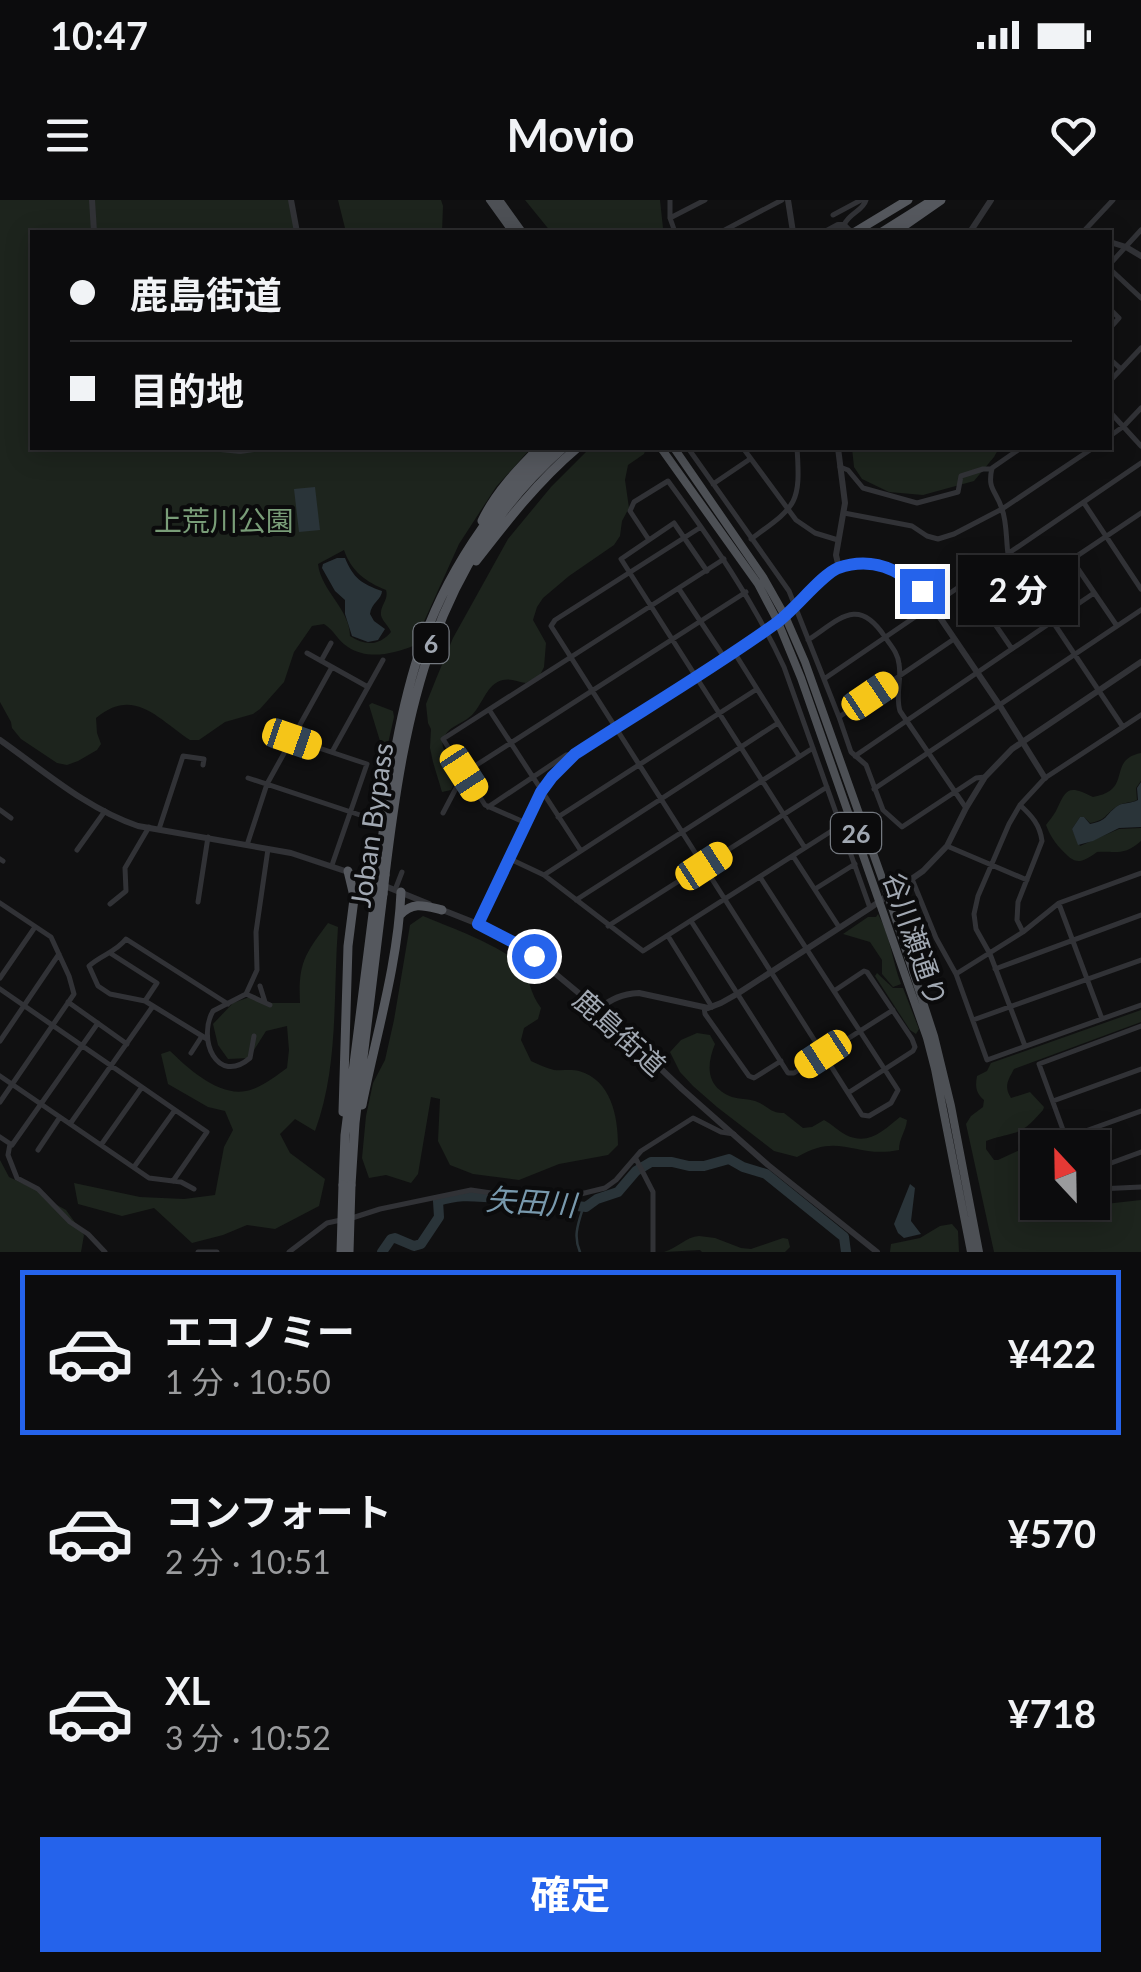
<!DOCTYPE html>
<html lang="ja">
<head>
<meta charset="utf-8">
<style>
	body { margin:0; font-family:Lato,"Noto Sans JP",sans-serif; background:#151516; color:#f1f3f6; height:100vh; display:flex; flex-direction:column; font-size:38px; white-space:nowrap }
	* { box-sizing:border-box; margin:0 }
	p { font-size:32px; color:#9a9b9d }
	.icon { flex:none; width:55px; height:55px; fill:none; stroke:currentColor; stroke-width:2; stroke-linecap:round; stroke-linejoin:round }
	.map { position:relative; height:1052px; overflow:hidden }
	.panel { display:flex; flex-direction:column; background:#0c0c0d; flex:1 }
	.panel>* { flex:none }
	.top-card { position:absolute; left:30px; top:30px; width:1082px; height:220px; border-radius:0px; box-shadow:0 5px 25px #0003,0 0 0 2px #2c2c2e; display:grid; align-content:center; height:220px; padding:0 40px; background:#0c0c0d }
	.needle { width:65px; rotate:338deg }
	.tools { position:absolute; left:1020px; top:930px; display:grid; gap:20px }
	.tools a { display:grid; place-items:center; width:90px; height:90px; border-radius:0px; background:#0c0c0d; box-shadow:0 5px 25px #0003,0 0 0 2px #2c2c2e; font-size:50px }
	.end { position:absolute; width:45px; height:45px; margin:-22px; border:12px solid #2563eb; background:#fff; box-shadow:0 0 0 5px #fff }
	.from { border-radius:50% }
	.bubble { position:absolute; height:70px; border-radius:0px; background:#0c0c0d; box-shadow:0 5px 25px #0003,0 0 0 2px #2c2c2e; font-size:32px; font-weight:700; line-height:70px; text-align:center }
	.car { position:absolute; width:30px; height:60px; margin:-30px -15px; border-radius:12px; box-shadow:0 0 8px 2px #0007; background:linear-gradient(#f5c518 24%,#345 0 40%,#f5c518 0 76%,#345 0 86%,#f5c518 0) }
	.top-card b { display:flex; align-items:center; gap:35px; height:95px; font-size:38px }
	.top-card b+b { border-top:2px solid #2c2c2e }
	.top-card i { width:25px; height:25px; background:#f1f3f6 }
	ul { padding:18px 0 0; list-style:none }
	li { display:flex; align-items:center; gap:30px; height:165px; margin:0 20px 15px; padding:0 20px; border:5px solid transparent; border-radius:0px }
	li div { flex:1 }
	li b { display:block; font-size:38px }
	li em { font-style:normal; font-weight:700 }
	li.on { border-color:#2563eb }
	li>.icon { width:90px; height:90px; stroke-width:1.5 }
	.button { display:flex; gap:20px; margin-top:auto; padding:20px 40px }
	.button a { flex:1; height:115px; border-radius:0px; background:#2563eb; color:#fff; font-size:40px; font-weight:700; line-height:115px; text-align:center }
	.status { display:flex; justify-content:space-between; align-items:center; height:70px; padding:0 50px; background:#0c0c0d; direction:ltr }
	.status svg { height:28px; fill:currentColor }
	header { display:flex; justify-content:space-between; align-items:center; height:130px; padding:0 40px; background:#0c0c0d; font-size:45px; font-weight:700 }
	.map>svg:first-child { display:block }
	.green { fill:#1d241d; fill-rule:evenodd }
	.water { fill:#2a3439 }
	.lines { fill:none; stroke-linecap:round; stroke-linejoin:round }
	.stream { stroke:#2a3439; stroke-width:2.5 }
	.river { stroke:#2a3439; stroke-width:10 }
	.minor { stroke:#313236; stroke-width:5 }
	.tertiary { stroke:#313236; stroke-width:6 }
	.primary { stroke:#4d5055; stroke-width:8 }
	.trunk { stroke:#55585e; stroke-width:9 }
	.trunk-bridge { stroke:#55585e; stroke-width:9 }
	.route { stroke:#2563eb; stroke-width:12 }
	.labels { text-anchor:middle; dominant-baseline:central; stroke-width:8; stroke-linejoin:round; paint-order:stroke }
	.shield { fill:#0b0b0c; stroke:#747980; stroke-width:2.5 }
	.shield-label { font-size:25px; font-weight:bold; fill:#a1a8b2 }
	.park-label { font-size:28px; fill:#799d78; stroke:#0b0b0c }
	.street-label { font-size:28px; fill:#a1a8b2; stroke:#0b0b0c }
	.water-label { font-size:30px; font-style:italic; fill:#7899ad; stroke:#0b0b0c }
</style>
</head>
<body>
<div class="status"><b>10:47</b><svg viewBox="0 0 49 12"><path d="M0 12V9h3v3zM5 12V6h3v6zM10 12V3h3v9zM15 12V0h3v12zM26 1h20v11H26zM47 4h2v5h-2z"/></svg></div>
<header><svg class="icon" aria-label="menu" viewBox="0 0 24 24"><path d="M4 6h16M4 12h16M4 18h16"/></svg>Movio<svg class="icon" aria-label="heart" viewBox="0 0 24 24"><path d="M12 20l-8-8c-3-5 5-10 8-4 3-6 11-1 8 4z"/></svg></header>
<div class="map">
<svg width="1141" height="1052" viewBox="0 0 1141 1052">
	<rect width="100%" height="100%" fill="#101011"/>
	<path class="green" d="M0,0H291L297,32H32V248H531L496,287L459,344L413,446C393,454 367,460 348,447C338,441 334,430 324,424L312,426L294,452L284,482L260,509L253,514L225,522L199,540H190C158,519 134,486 96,518L97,533L101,544L97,550L78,561L67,565L57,563L21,539L12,528L11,522L0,502ZM344,350C351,371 366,382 386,390C389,400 380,405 381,415C382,421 389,426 391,432C379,446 365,446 350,436C350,409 321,391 318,364Z
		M338,0H441L443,6L442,32H346Z
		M525,0H660L663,28L661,32H551Z
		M590,248H646L644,254L628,265L625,280L629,308L622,321L620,336L614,345L569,376L543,398L537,407L533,420L546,443L544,467L540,475L526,483C518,482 510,478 503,480C487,483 483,504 472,515C463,524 447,526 443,540C440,550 451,560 458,566L459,576L451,590L442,592L433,562L430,548L431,529L428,523L426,504L436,479L453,438L508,339L551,287Z
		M852,248H999L994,257L974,281L923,295L889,292L862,279L854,267Z
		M372,503L393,511L394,517L380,579L376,578L374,570L380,541L369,505Z
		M1141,553V581L1136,588L1137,600C1131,603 1122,602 1116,607C1104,615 1107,620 1090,623L1084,617H1080L1072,629L1080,646L1119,629L1141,628V641C1124,656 1117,651 1097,652C1078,666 1074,663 1060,648C1053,640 1050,635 1046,625C1049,621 1053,616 1056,611C1066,589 1068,584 1093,597C1134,590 1106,560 1141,553Z
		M878,714C891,737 892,761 901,784L893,787L882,774V760L870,742L843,734L868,717H876Z
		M423,716C449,727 503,746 521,766C529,776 530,794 541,808L538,819L524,828L521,840L531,861C538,864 546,868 554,870C562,871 571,869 579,871C611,880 618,916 618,945L608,955L559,964L519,980L473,974L450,965L438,941L440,899L431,897L418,974L411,983L386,975L369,978L362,958L366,916L373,883L385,860L394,820L410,725Z
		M328,723L338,727C333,793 339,867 315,931L295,919L280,934L290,953L325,979L319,1006L275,1029L247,1025L223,1035L192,1043L154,1008L122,1016L78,1004L74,983L140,997L184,999L215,995L224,947L233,930L225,911L208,907L168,884L161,854L170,851C190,870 223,901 253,889C265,885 277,875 287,868L289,850L287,826L266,831L249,858L228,859L218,845L213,824L233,803L255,795L267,803H300C298,763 305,754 328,723Z
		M877,773L893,788H903L919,829L916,834L910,830L875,776Z
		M1141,810V822L1014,869C1009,879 1003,886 1011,898L1030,892L1044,907L1043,910C1035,919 1026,930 1014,933C1004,936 996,937 986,941V949L994,960H998L1039,941L1059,942L1060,947L1038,948V1002H1092L1093,992L1105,1004L1141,1000V1052H994L966,924L971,916L983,907L984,900C976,893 975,887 977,876L987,871L991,863Z
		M697,833L710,835L715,844C706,866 706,887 732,897C739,899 748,899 755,901C767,905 771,914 784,913L803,928L812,927L824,920C832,924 838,931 846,935C869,946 884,930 900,917L907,920C906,931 899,938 899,950C855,959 840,931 797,957L774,951L717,907L693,886L680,872L670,852L681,840Z
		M0,960L9,977L41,992L46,999L66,1010L84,1035L81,1052H0Z
		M952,1024L958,1031L959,1052H890L891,1044L920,1038L940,1026Z
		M699,1036L715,1038L741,1048L751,1049L783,1038L788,1039L790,1047L785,1052H702L700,1050L664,1052C677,1048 686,1037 699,1036Z"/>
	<path class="water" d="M315,287L320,330L299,332L294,289Z
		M337,358H345C353,378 362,384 382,391C382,399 371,403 370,414L374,421L385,429L378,440L368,442L352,436L345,414V400L335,391L322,368L323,364Z
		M1141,582V627L1119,628L1093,641L1078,645L1072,629L1080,617H1084L1090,624C1109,620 1104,616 1116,607C1122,602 1131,604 1138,600L1137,588Z
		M910,984L915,988L911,1021L921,1034L904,1038L898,1033L894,1024Z"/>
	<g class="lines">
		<path class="stream" d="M580,1052C573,1036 578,1024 583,1008"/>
		<path class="river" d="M382,1052L391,1039L395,1038L414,1046L421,1044L439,1017L438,1001C464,993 475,997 500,998C513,998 526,997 539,998C555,1000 570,1006 586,1007L597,999L618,992L636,971L651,962H672L689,966H704L729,959L743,967L766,974L844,1037L846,1052"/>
		<path class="minor" d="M670,0V18L675,32
			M833,15L861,0
			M670,18L705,0
			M844,25C849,13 863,11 866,0
			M721,32L782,0
			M1083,32L1113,0
			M1110,64L1141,30
			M1110,69L1141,98
			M1110,109L1119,118L1110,128
			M1110,159L1121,169
			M1110,181L1141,148
			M1110,212L1141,246
			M1110,236L1124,226L1141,208
			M688,248L789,391L839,517L851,552L866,565L883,610L902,627L976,578L985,577
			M743,248L796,320L815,333L838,340
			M840,267L848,270L863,288L917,303L958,292L961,276L983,269H992
			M713,284L750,259
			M1084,303L1141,389
			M844,313L912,326L927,336L938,339L954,334L1002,309L1093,248
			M701,327L555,420L551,426L862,915L869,916L891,903L898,890L760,677
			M751,339C796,306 801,305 797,248
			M649,340L630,311L634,302L668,281C712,341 753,400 784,467L870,708
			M1008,354C1006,340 1007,322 1002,309C996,290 987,290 992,268L1021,248
			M1072,360L1117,426
			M707,371L674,323L621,359L805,648
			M966,382L1012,449
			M679,389L724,457
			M989,415L1141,313
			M1053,422L1123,527
			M808,440C840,419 858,396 885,437C891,446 898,453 899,464C902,480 895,495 900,511L966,608
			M734,452L799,556
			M307,453L368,487
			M321,461L331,443
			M824,479L1141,263
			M490,511L581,651
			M839,517L954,439
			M274,529L292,539L367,564L332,665
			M332,552L383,460
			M855,556L1094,393
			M248,578L366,617
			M874,589L1141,410
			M1020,605C1032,616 1040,625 1042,641L1018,702L1017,720L1023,732
			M488,607L566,555L574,554
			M0,610L11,618
			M443,613L464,573L746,392
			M558,617L757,489
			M526,623L485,605L443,539L724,359
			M159,629L183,556L204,559L203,565
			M247,645L267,584L332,467
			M947,646L1027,680
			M77,650L105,611
			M793,656L839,727
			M0,659L3,661
			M510,659L544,675L643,751L841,625
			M544,675L778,523
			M912,679L936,738L956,774L987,860L1141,805
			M815,689L855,664
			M395,690L402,672
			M576,700L813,548
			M198,702L208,637
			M0,703L51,737L69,776L74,794L0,902
			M110,704L126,691L125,668L149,627
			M1059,704L1102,819
			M691,721L788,873H794L893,810
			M608,726L827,587
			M668,736L712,807
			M110,753L157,783L145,801
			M995,769L1141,715
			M956,774L1023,732L1059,703L1141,673
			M0,778L35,727
			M260,786L265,802
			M0,789L207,932L173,981
			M834,791L864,771L867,772L912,839L915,847L913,851L848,893
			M246,794L270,805
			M68,802L127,844
			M704,807L705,814L749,876L754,878L781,861
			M973,820L1141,760
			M254,836L250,858C217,886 197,839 213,811L246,794L257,770L256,732L268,649
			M207,839L145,801L110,794L98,786L89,766C101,755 116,752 126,739L228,804
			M0,841L59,754
			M1025,846L990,754L976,729L974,714L978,696L1009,624L1020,605L1045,578L1141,515
			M191,853L202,836
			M0,876L149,978L181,982L194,989
			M1053,901L1141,869
			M70,924L153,806
			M0,937L12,945L98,823
			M1066,938L1141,911
			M10,944L8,955L17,978L38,989L70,1022L88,1034L105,1052
			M101,945L142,887
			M1066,948V938L1039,864L1141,826
			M38,950L60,917
			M636,959L653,992V1052
			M134,967L175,910
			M1092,970L1141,952
			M1092,983L1098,989L1141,987
			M352,1018L380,1009L471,990L498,994L536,993L556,1000L605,988L616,980L641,951L693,918L721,932L734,934
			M198,1052H217
			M289,1052L327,1023L341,1020"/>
		<path class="tertiary" d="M92,0L94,32
			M291,0L297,32
			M788,0L793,32
			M825,32L838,25H844L851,32
			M970,32L991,0
			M1110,42L1126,47L1141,56
			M211,248L240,251L262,248
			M838,248L845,303L836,355L839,368
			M0,540C44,571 87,609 138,626L291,653L369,679
			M380,684L429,704
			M440,709L478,724L517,744L534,756L598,809L682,889L768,965L877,1052
			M478,724L541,592L562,566L590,543L778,422L835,370L856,365L876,364L899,371L922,391L1000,506L1045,578
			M598,809C612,799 621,794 639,793L708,808L721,803L737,794L870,708L923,671L947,646L966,608L985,577L1012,549L1141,462"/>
		<path class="primary" d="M490,0L513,32
			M499,0L522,32
			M661,248L758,384L778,422L801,478L927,838L935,869L971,1052
			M674,248L763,377L785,416L805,462L888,695L934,836L951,906L979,1052"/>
		<path class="trunk" d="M855,32L908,0
			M882,32L933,0
			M895,32L941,0
			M482,321C495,293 517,270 539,248
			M476,361C507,321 538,281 577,248
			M348,671L354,696
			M378,673C387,599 396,524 419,453C444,375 493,304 551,248
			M385,675C405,509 432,365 563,248
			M400,715C413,701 425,706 442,710
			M362,905C376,835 398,764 401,692
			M343,912L348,746L354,699L366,678
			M343,985L345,935L376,690
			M351,985L355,923L383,694"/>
		<path class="trunk-bridge" d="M376,690L378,673
			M383,694L385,675
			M341,1052L343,985
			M349,1052L351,985"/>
	</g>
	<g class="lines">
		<path class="route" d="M534,756L517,744L478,724L541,592L552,577L575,554C641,511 711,470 775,424C794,411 821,375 838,368C872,356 899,369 922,391"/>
	</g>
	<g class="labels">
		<g class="shield">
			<rect x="413.5" y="423" width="35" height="40" rx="8"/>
			<rect x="831" y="613" width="50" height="40" rx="8"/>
		</g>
		<g class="shield-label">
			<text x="431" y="443">6</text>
			<text x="856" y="633">26</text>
		</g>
		<g class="park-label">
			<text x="224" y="320">上荒川公園</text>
		</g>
		<g class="street-label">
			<text transform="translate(371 625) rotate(-82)">Joban Bypass</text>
			<text transform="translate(916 739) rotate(71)">谷川瀬通り</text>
			<text transform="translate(620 832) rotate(42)">鹿島街道</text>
		</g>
		<g class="water-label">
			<text transform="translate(531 1001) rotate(4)">矢田川</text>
		</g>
	</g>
</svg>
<div class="tools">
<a><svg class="needle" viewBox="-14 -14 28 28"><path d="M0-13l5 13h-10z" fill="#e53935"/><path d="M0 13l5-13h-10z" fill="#9a9b9d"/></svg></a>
</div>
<i class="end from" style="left:534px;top:756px"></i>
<i class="end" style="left:922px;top:391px"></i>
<div class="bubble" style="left:958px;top:355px;width:120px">2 分</div>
<i class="car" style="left:870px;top:496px;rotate:56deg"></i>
<i class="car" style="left:292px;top:539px;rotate:109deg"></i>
<i class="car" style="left:464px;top:573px;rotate:147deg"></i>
<i class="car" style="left:704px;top:666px;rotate:57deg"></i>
<i class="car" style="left:823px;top:854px;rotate:237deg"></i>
<div class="top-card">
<b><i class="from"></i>鹿島街道</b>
<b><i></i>目的地</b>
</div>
</div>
<section class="panel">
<ul>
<li class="on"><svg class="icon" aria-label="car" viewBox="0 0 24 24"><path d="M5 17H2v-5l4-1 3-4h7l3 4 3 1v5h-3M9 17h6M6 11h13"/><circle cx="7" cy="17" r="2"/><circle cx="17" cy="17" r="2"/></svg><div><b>エコノミー</b><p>1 分 · 10:50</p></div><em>¥422</em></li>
<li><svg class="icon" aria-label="car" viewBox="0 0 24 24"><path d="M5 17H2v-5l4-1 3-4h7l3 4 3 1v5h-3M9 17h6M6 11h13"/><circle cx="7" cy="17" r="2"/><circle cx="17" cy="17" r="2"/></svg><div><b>コンフォート</b><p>2 分 · 10:51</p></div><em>¥570</em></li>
<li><svg class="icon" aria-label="car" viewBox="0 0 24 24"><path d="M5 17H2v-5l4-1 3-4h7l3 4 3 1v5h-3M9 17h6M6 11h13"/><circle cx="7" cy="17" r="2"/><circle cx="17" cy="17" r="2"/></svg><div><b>XL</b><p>3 分 · 10:52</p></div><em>¥718</em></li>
</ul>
<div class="button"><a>確定</a></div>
</section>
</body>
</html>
